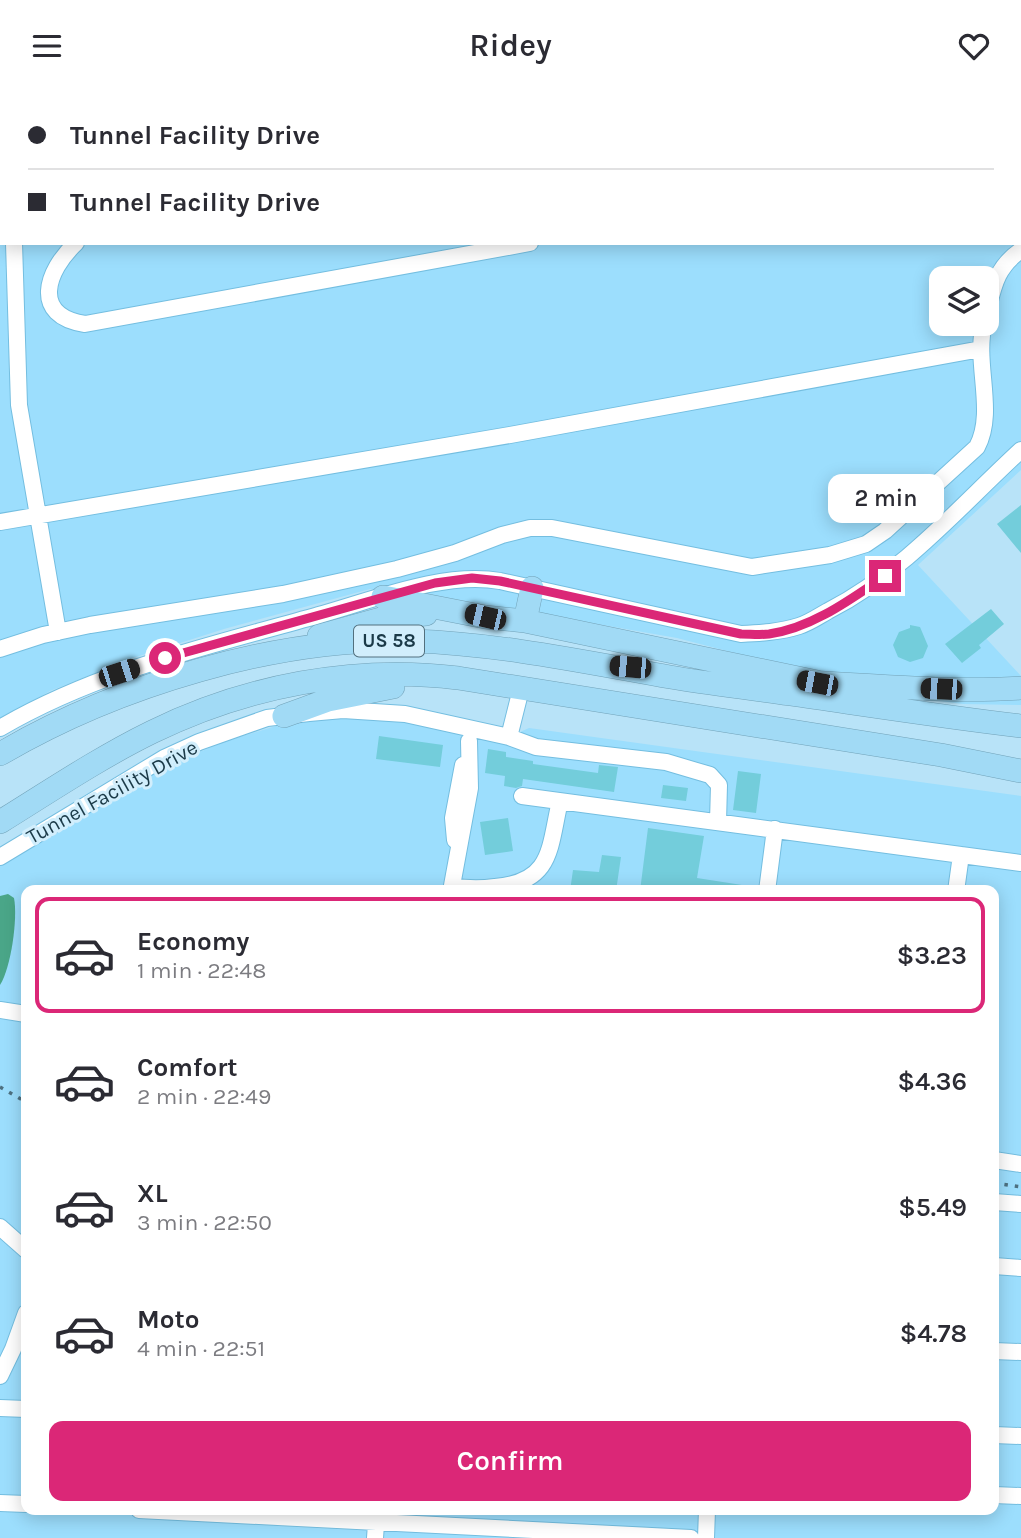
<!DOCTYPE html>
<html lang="en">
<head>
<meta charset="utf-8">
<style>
	body { margin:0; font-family:Karla,sans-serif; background:#f7f7f7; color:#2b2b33; height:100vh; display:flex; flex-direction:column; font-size:26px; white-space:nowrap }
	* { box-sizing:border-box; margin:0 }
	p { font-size:23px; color:#7c7c81 }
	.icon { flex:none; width:38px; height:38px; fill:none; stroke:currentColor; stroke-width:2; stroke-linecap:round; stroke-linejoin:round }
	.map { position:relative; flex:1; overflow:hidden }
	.sheet { position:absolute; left:21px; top:794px; width:978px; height:630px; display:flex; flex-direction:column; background:#fff; border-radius:14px; box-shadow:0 4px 18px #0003 }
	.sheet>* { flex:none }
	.banner { position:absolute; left:0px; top:0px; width:1022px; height:154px; box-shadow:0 4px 18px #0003; display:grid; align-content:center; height:154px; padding:0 28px; background:#fff }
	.fabs { position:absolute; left:929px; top:175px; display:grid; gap:14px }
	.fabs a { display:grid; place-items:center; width:70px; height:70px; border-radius:14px; background:#fff; box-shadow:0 4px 18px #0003; font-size:35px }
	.end { position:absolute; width:32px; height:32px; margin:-16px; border:9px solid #db2777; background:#fff; box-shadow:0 0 0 4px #fff }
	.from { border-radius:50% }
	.bubble { position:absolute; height:49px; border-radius:14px; background:#fff; box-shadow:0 4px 18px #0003; font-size:23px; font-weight:600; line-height:49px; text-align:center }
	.car { position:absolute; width:21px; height:42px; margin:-21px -10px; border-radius:9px; box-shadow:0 0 5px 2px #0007; background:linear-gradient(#222 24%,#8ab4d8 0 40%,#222 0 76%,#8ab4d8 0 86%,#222 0) }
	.banner b { display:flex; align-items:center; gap:24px; height:66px; font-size:26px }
	.banner b+b { border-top:2px solid #e1e1e2 }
	.banner i { width:18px; height:18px; background:#2b2b33 }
	ul { padding:12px 0 0; list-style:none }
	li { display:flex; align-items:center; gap:21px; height:116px; margin:0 14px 10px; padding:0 14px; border:4px solid transparent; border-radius:14px }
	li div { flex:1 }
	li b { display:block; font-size:26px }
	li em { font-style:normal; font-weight:600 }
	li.active { border-color:#db2777 }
	li>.icon { width:63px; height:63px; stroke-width:1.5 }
	.cta { display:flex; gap:14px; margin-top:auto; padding:14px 28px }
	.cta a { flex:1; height:80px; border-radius:14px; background:#db2777; color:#fff; font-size:28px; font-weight:600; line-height:80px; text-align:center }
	header { display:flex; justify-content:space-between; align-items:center; height:91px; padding:0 28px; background:#fff; font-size:32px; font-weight:600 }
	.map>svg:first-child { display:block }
	.built { fill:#9cdefd; fill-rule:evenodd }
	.water { fill:#4aa688 }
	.building { fill:#73cddb }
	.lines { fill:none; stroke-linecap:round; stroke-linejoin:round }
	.minor-casing { stroke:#74bee0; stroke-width:18 }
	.highway-casing { stroke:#72a2b8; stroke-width:24 }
	.minor { stroke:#fff; stroke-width:16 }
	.highway { stroke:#a1daf5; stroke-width:23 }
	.rail { stroke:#4e7181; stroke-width:3.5; stroke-dasharray:3.5 7; stroke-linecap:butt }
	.route { stroke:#db2777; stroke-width:9 }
	.labels { text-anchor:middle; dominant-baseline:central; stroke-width:6; stroke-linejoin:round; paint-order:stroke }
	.shield { fill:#d1eefc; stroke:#52707e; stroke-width:2 }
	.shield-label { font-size:19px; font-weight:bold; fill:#1b3a48 }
	.street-label { font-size:21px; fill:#1b3a48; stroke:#d1eefc }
</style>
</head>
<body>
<header><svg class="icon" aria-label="menu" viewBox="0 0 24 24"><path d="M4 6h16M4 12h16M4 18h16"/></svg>Ridey<svg class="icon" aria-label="heart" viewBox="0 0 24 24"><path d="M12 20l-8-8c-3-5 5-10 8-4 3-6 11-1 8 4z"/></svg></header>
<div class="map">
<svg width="1021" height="1447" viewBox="0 0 1021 1447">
	<rect width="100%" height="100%" fill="#b8e3f8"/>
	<path class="built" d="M0,0H1021V379L918,474L1021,585V614L963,613L900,605L677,547L460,509L370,498L224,538L133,567L50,600L0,629ZM2,2H1020V152H2ZM942,187H987V233H942Z
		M341,626L390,628L500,650L529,637L1021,705V1447H0V775L153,682L182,668L224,651L279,634ZM26,800H994V1419H26Z"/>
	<path class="water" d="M8,803L14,807C18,827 11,877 0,894V805Z"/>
	<path class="building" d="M1021,414V462L997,433Z
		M991,518L1004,533L979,554L981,557L962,572L945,553Z
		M910,534L920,536L928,555L923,567L910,571L898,566L893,554L899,541L910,537Z
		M379,645L443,654L440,676L376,668Z
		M488,658L506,661V666L533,670V673L598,682L599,674L618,676L614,701L523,688L522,695L516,697L504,695L505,685L485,682Z
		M738,680L761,683L756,722L733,719Z
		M663,694L688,697L686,710L661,707Z
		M508,727L513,760L485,764L480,731Z
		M648,737L704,745L697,787L742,794V800H640Z
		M602,764L621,766L616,800H570L573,779L599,781Z"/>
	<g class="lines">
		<g class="minor-casing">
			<path id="minor" d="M548,0V2
				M888,0L889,2
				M119,2L133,0
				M0,12H2
				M0,78L2,80
				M14,152L19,314L58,541
				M76,152C46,180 31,225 85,233L530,152
				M987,221C994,193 997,176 1021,159
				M0,431L510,344L981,258
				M0,558L43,544L90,534L283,503L397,478L455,462L502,444L530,437H552L752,476L830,464L866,453L885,440L977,356C996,320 974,273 984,233
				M0,637C99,579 210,555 319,524C373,509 444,480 500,490L741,543C761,542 780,541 799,535C809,532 819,525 828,520C904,481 959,416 1021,359
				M509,646L521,598
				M522,705L1021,772
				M455,749L453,727L463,674
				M0,766L164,667L199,651L267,627L309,622L343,619L405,623L509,646L536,656L666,671L710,684L719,694L718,731
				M452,795C467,798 480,798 495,796C553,791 549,757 560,710
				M451,800L470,697L469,650
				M767,800L775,738
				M956,800L961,764
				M0,919L26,923
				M994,1069L1021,1073
				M994,1111L1021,1113
				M0,1136L26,1159
				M994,1175L1021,1177
				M994,1260L1021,1261
				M0,1285L13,1258L26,1222
				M0,1317L26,1318
				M994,1344L1021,1345
				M994,1404L1021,1405
				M0,1412L26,1413
				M139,1419L691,1447
				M375,1447L377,1419
				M706,1447L707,1419"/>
		</g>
		<g class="highway-casing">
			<path id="highway" d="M383,506L485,526L525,530L817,591
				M525,530L532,497
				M319,545L384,527L426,523
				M803,591C876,594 948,602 1021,597
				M284,625L328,609L393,596
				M0,663C116,595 278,545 413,550C500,553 585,571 670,586C710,593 750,597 790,603C867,614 944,626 1021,635
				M0,731C50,700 99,667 152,641C246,595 354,574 458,587L941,664L1021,680"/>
		</g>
		<use href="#minor" class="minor"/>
		<use href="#highway" class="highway"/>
		<path class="rail" d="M0,996L26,1011
			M994,1092L1021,1096"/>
	</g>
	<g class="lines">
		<path class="route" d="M165,567L435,492L472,487L500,490L741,543C750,543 760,544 769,543C812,537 851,508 885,485"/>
	</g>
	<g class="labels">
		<rect class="shield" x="354" y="534.5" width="70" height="31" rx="5"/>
		<g class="shield-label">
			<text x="389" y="550">US 58</text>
		</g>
		<g class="street-label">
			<text transform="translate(112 701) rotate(-29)">Tunnel Facility Drive</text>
		</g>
	</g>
</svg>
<div class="fabs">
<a><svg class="icon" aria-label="layers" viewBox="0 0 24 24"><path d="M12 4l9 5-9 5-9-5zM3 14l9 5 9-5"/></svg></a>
</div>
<i class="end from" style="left:165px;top:567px"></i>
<i class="end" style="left:885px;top:485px"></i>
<div class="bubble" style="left:828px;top:383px;width:116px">2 min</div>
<i class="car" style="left:485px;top:526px;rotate:283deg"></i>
<i class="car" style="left:630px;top:576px;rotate:275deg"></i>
<i class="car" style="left:119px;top:582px;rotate:72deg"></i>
<i class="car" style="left:817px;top:592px;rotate:281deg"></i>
<i class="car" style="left:941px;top:598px;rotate:272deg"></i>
<div class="banner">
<b><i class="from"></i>Tunnel Facility Drive</b>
<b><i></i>Tunnel Facility Drive</b>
</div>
<section class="sheet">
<ul>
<li class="active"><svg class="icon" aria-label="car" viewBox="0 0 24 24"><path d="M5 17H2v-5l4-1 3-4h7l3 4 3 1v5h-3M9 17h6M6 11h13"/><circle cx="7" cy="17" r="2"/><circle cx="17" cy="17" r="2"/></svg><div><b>Economy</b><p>1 min · 22:48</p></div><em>$3.23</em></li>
<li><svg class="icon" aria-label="car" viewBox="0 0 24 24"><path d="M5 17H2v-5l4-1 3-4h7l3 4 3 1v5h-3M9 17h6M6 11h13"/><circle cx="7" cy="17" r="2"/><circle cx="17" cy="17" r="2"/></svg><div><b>Comfort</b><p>2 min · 22:49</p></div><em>$4.36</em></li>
<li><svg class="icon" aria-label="car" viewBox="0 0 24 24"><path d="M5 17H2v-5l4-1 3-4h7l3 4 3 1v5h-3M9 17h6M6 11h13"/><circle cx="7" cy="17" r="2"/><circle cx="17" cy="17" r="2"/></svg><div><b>XL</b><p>3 min · 22:50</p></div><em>$5.49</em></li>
<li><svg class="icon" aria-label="car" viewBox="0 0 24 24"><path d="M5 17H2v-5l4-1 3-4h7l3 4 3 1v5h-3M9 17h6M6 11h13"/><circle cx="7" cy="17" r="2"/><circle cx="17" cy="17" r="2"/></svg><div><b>Moto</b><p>4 min · 22:51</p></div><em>$4.78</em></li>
</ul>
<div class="cta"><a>Confirm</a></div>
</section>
</div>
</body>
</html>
